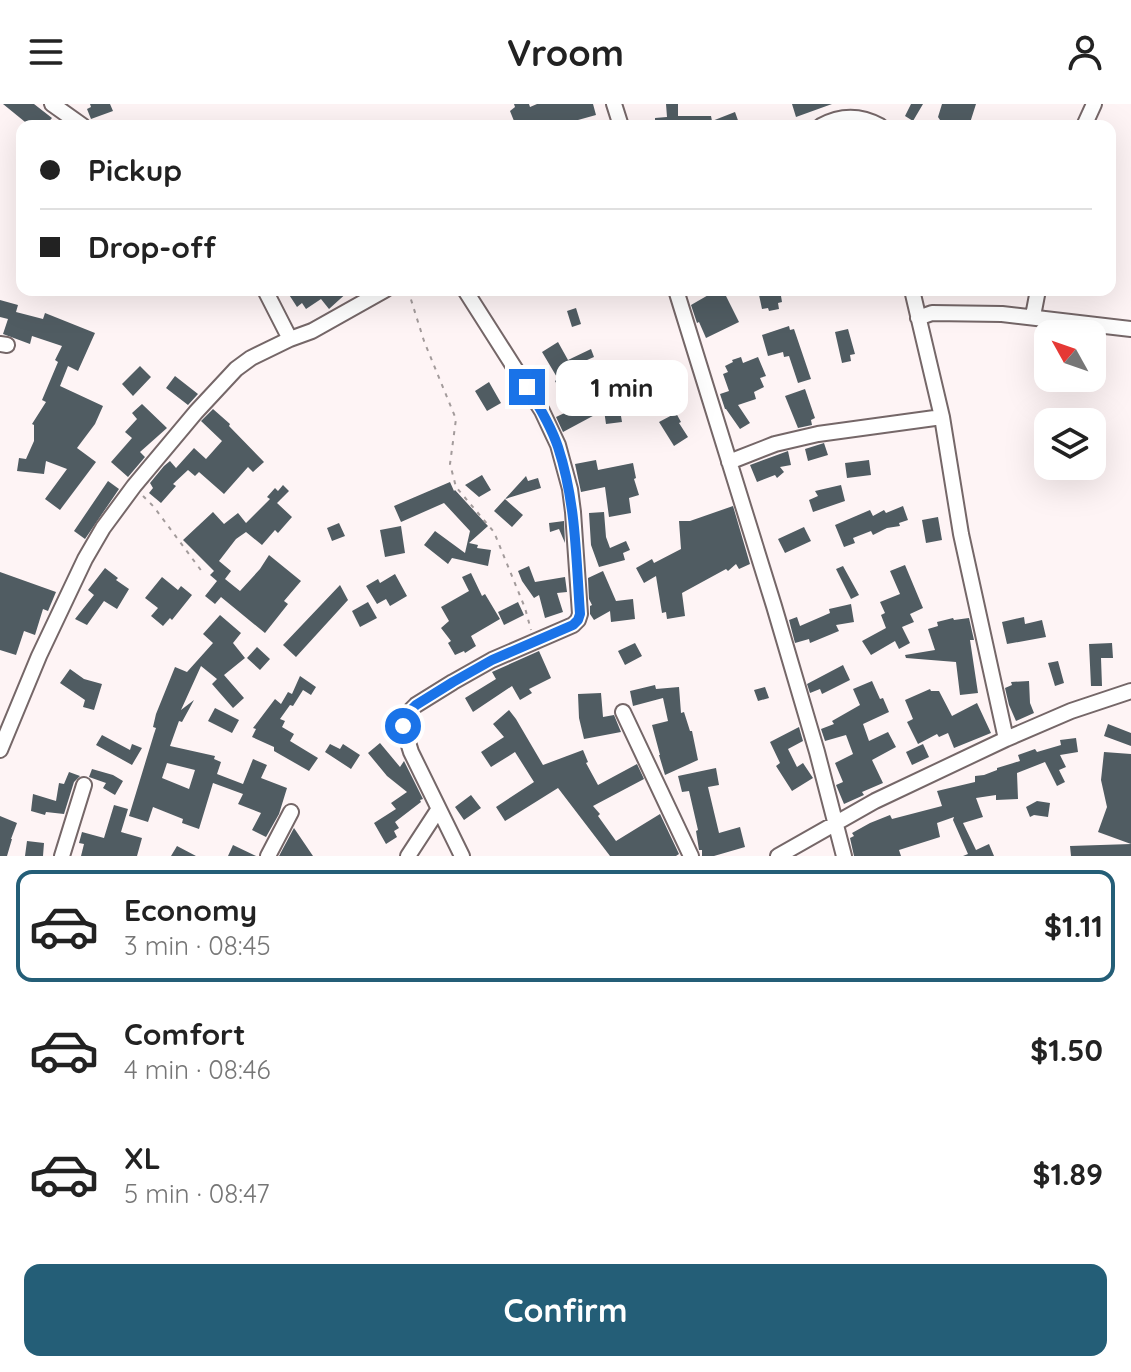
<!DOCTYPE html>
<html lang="en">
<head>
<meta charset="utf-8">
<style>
	body { margin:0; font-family:Quicksand,sans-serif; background:#f2f2f2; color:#222; height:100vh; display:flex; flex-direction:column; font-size:30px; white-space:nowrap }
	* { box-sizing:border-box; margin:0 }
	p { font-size:26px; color:#767676 }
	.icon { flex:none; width:44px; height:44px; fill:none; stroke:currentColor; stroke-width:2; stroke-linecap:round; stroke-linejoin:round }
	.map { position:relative; height:752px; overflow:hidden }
	.panel { display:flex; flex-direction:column; background:#fff; flex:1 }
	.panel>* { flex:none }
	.top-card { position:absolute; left:16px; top:16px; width:1100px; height:176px; border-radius:16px; box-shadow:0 8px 32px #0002; display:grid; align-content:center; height:176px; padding:0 24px; background:#fff }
	.needle { width:52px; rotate:310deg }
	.buttons { position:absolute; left:1034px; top:216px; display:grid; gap:16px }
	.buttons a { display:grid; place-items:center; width:72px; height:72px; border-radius:16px; background:#fff; box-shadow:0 8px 32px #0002; font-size:40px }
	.end { position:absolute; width:36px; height:36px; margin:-18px; border:10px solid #1a73e8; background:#fff; box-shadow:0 0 0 4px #fff }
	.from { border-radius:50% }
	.bubble { position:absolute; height:56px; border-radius:16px; background:#fff; box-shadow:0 8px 32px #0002; font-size:26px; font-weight:800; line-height:56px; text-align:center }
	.top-card b { display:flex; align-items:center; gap:28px; height:76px; font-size:30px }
	.top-card b+b { border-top:2px solid #e0e0e0 }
	.top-card i { width:20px; height:20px; background:#222 }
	ul { padding:14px 0 0; list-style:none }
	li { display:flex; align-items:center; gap:24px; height:112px; margin:0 16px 12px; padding:0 8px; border:4px solid transparent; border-radius:16px }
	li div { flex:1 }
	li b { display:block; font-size:30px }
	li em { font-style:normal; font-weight:800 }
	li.active { border-color:#245e77 }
	li>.icon { width:72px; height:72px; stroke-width:1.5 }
	.primary-button { display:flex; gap:16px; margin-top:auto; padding:16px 24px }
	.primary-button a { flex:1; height:92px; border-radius:16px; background:#245e77; color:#fff; font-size:32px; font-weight:800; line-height:92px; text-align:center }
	header { display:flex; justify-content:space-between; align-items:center; height:104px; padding:0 24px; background:#fff; font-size:36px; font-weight:800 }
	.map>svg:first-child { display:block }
	.building { fill:#505c62; fill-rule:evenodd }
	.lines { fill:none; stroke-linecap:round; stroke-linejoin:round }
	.minor-casing { stroke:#756768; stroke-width:18 }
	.path { stroke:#a39b9b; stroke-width:2; stroke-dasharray:4 6; stroke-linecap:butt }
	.minor { stroke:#fff; stroke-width:14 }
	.route { stroke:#1a73e8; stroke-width:10 }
</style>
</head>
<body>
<header><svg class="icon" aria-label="menu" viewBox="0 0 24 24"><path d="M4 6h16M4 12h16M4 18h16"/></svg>Vroom<svg class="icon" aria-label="person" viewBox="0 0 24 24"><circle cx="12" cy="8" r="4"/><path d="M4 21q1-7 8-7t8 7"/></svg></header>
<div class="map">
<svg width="1131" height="752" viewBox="0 0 1131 752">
	<rect width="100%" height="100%" fill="#fef4f5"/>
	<path class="building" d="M3,0H34L52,14L45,22H30Z
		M90,0H110L113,7L91,15L87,5L91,3Z
		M514,0H529L530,3L537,0H593L596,11L560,21L561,22H516L510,7L515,3Z
		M666,0H678V12H711L712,17L735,8L740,22H655V14L667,13Z
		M792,0H832L796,13Z
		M911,0H923L913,17L905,12Z
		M942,0H976L969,22H962L940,16L938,13Z
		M286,186H350L329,205L321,195L306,205L302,199L297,203Z
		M717,186H723L739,218L706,234L699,218L697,219L691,201Z
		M770,186H780L782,198L778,199L779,205L769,207L768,204L762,205L759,191L770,188Z
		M0,196L18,201L16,208L43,215L45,209L95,229L78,267L68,262L60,282L103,302L95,320L77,344L96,358L60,406L45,395L67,365L46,357L44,370L17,367L19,354L26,355L34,337V321L32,320L46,298L42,296L58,258L55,256L62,242L32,232L30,240L3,230L8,215L0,213Z
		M576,204L581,220L572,223L567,207Z
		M789,222L790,226L794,225L811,275L798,279L789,252L784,253L783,248L768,252L762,231Z
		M848,225L855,250L850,251L851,257L842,259L835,228Z
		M558,238L568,256L591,245L594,253L571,263L589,296L593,294L595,296L614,294L610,276L628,273L631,305L620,306L622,318L606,320L604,306L563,328L556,313L571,306L555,277L558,275L542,248Z
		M741,253L743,259L758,253L766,272L760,274L764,283L754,288L756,295L738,301L750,319L740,325L726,305H725L720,290L729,287L723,270L728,268L725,262L733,258L732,256Z
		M140,262L151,273L133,292L122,280Z
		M175,272L198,290L188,301L166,284Z
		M489,278L501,299L487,307L475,287Z
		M670,278L672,288L657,291L655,281Z
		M805,285L815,314L811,316L812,321L798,324L785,292Z
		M142,300L167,324L140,348L145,353L128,373L111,358L132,334L125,328L137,315L132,309Z
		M213,305L230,320L229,322L264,358L253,368L248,363L224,390L199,368L195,372L188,366L173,380L176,382L161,399L149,389L153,384L150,379L164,362L170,357L176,364L194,344L206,355L222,337L201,317Z
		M676,309L681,318L679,319L688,333L674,342L659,318Z
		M824,339L828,351L808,357L805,345Z
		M788,347L791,361L780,363L784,368L777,374L775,371L757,378L750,361Z
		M596,356L598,366L633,359L636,374L634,375L639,391L629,394L631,409L609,413L605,383L581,388L575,360Z
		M869,356L871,371L847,374L845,359Z
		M482,371L491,386L479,393L465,381Z
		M526,372L528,377L538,374L541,384L505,395Z
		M108,377L119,385L85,435L74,427Z
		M450,378L454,387L455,386L488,422L469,439L478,441L477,444L491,446L488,462L452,454L448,460L424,441L435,427L465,449L470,427L444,399L401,418L394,402Z
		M283,381L289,387L277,399L292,413L278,429L275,426L262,441L246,428L236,435L219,457L231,467L225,475L240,487L260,465L269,451L301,477L284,497L288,500L265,529L221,493L215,500L205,492L217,477L210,471L214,467L183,436L213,408L224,420L238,409L246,419L270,395L267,393L275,384L278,387Z
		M841,381L845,397L813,408L809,396L818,392L815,387Z
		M505,395L523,411L512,423L494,407Z
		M733,402L750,460L739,465L736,460L728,467L726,465L682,489L685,512L667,515L666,508L662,509L656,472L644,479L636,464L652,455L654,459L681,445L679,417H690Z
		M903,402L908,416L899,419L900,422L887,424L873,431L871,427L853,434L855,439L844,443L835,421L870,406L873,412L884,406L886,409Z
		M604,408L606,433L610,444L626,437L630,446L623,449L625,456L599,463L591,441L589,409Z
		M938,413L942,436L926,439L922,416Z
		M564,417L565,439L559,425L550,428L549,419Z
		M339,419L345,432L332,437L327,424Z
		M401,422L405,449L385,453L380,426Z
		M804,423L811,437L785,449L778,435Z
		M905,461L923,504L910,510L914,518L902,523L910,539L899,545L895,537L871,551L862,537L886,524L881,511L885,509L880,498L900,490L890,467Z
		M529,462L535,478L565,473L567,488L557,489L563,508L545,514L539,491L534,494L522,477L518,467Z
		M843,462L859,491L851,495L836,465Z
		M105,464L118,474L116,476L129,485L117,505L104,497L87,521L75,515L94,491L88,486Z
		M603,467L616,497L633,495L635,515L611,518L610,507L594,516L590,510V502L592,501L589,495L588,474Z
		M0,468L56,488L48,507L43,505L35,531L24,527L16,551L0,546Z
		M471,469L482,492L485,490L500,515L471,532L476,542L465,549L464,547L455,551L448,539L451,537L441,524L449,517L441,503L469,487L462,473Z
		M395,470L407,492L390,502L386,495L377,500L366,482L378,475L380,479Z
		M162,473L178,486L181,482L192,491L172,516L170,514L163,522L151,512L158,504L145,494Z
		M340,481L348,496L296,553L283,541Z
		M368,498L377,514L360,523L352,507Z
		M518,498L524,511L504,521L498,508Z
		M851,500L854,518L836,521L839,527L810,539L809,535L795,539L789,516L797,513L800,522L830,509L829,505Z
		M220,511L241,529L233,539L245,554L224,571L244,594L233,604L212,580L217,575L201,562L181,606L194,596L182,618L179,617L170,642L215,652L214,655L221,658L217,670L243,680L253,655L267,661L261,674L287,684L279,710L266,733L252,726L261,709L238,700L243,690L213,679L199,725L182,719L183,715L153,703L148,718L129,712L154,630L156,624L153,623L156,610L175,563L187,568L213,539L203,530ZM167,659L195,666L189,685L162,674Z
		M1024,513L1025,520L1042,516L1046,533L1007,540L1002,518Z
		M953,514L954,516L969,514L974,536H970L978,589L960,591L956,558L906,554L905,551L935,546L928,525L938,522L937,518Z
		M635,539L642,552L625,561L618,547Z
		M1112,539L1113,554H1101L1102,582H1091L1089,540Z
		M257,543L270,555L260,566L247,554Z
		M539,547L551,574L529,585L532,589L520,596L512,582L473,608L465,594L496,575L492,568Z
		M1058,557L1064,579L1055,582L1048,559Z
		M843,561L850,576L822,590L820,585L810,589L807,580Z
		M70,565L84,575L102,580L94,606L83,603L85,596L60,579Z
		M300,572L316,583L311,591L303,586L293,602L290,601L280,615L285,617L282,623L294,630L290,637L318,654L309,667L274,647V643L252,633L256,625L253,624L275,595L281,600L288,588L292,590Z
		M872,577L880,595L883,594L889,608L863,620L869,637L888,628L896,643L872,656L883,679L862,688L864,691L844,700L836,681L843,678L835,659L853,650L846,631L825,637L821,625L834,620L832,617L860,601L853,585Z
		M1029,577L1030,599L1034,609L1016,617L1009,601L1005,584L1012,581L1011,578Z
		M655,581L656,585L679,583L681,609L684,608L690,627H692L698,656L665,671L659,651H660L652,621L668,617L663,594L633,602L630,587Z
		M765,583L769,594L758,597L754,586Z
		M930,585L931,587H939L952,612L977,599L991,629L954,644L948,629L939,633L937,630L918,640L907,618L913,615L905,596Z
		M601,589L603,613L614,611L621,628L584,635L579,614L578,590Z
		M215,604L239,616L232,629L208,617Z
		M509,606L516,615L543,661L583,646L588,658L586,659L598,681L637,660L644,675L593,702L600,710L598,712L616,737L660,710L679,750L676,752H610L558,684L505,717L496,703L534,678L515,648L491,663L481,648L504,633L493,620Z
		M1108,620L1131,629V642L1104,632Z
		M799,623L803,637L788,645L797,663L803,659L813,674L792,687L776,662L780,659L770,638Z
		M102,631L130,646L132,640L142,644L132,661L96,641Z
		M1076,634L1078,648L1060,651L1066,663L1059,666L1065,678L1057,682L1045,658L1017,669L1018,695L996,696V691L976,694L983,713L963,719L976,746L989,740L994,752H963L968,750L953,716L954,713L937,719L940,733L899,746L901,752H854L850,734L854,732L852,729L870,719L890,711L892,715L942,702L937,687L975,678V672L984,671L997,666V664L1020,657L1018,651L1035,645L1037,648L1061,641L1060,636Z
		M380,639L400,663L404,657L423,695L420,696L421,698L395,718L399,724L394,727L397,733L386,740L374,719L396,705L391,699L407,688L387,672L368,649Z
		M330,640L340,645L343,640L360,651L351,665L325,648Z
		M923,640L929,653L912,661L906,648Z
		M1104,648L1131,650V740L1098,728L1107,703L1101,676Z
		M716,664L719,681L708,683L719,729L740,723L745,743L714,752H702V746H699L696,727L698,726L689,687L682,688L678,672Z
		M92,665L113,671L123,677L115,691L103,684L106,679L89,673Z
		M69,668L80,672L74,678L64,710L46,708L45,711L31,707L33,690L56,697L59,679L64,680Z
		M471,691L481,704L464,716L455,703Z
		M1037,697L1050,699L1048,713L1034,711L1030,713L1026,703Z
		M114,701L128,705L121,728L142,734L137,752H81L84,740L79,739L82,728L104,734Z
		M0,712L17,719L11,735H12L7,752H0Z
		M294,724L313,752H279Z
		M27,737L44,739L43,752H25Z
		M1131,740V752H1071L1070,742Z
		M233,741L256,752H228Z
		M177,742L196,752H171Z"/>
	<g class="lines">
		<g class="minor-casing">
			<path id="minor" d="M52,0L83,22
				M614,0L621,22
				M821,22C841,11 860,11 880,22
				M1084,22L1094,0
				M265,186L290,235
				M676,186L774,502L817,648L844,752
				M912,186L942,313L961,430L1006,635
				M1033,212L1038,186
				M918,214L932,209L1002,210L1131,225
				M0,240L7,241
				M729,358L775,340L818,330L942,313
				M623,608L691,752
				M0,646L39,552L85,455L103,424L134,382L196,308L236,265L251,254L290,235L312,227L385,186
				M62,752L84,681
				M268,752L291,708
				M408,752L438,706
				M462,752L411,648L403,622L406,611L416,601L453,578L492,556L573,521L578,516L580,510L573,408L570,385L558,341L542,307L465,186
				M778,752L875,697L1006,635L1071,607L1131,587"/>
		</g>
		<path class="path" d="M408,186L424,237L456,315L450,360L456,383L494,428L525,504L531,526
			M143,392L154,403L203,469"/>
		<use href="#minor" class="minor"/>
	</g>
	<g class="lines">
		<path class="route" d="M403,622L406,611L416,601L453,578L492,556L573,521L578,516L580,510C576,453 576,398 558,343C551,322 539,302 527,283"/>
	</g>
</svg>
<div class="buttons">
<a><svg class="needle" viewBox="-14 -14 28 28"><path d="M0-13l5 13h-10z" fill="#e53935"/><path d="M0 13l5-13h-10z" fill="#767676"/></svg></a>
<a><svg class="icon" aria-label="layers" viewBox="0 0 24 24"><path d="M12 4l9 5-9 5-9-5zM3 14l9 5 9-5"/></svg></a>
</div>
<i class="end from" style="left:403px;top:622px"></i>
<i class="end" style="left:527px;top:283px"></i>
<div class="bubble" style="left:556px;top:256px;width:132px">1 min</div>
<div class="top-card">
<b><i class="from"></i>Pickup</b>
<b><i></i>Drop-off</b>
</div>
</div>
<section class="panel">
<ul>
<li class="active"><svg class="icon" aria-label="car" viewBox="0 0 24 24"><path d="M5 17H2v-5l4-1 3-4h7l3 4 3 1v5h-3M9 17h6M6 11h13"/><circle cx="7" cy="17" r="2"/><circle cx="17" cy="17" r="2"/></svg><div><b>Economy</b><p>3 min · 08:45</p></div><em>$1.11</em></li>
<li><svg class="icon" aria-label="car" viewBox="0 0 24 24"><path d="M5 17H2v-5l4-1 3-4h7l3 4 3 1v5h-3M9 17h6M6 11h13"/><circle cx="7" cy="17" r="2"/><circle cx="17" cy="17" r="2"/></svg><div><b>Comfort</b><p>4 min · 08:46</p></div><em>$1.50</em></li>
<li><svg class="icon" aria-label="car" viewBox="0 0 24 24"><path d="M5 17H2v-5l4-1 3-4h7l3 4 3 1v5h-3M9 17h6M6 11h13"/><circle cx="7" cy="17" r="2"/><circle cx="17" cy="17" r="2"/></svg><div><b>XL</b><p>5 min · 08:47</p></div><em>$1.89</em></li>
</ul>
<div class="primary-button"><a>Confirm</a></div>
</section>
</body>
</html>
